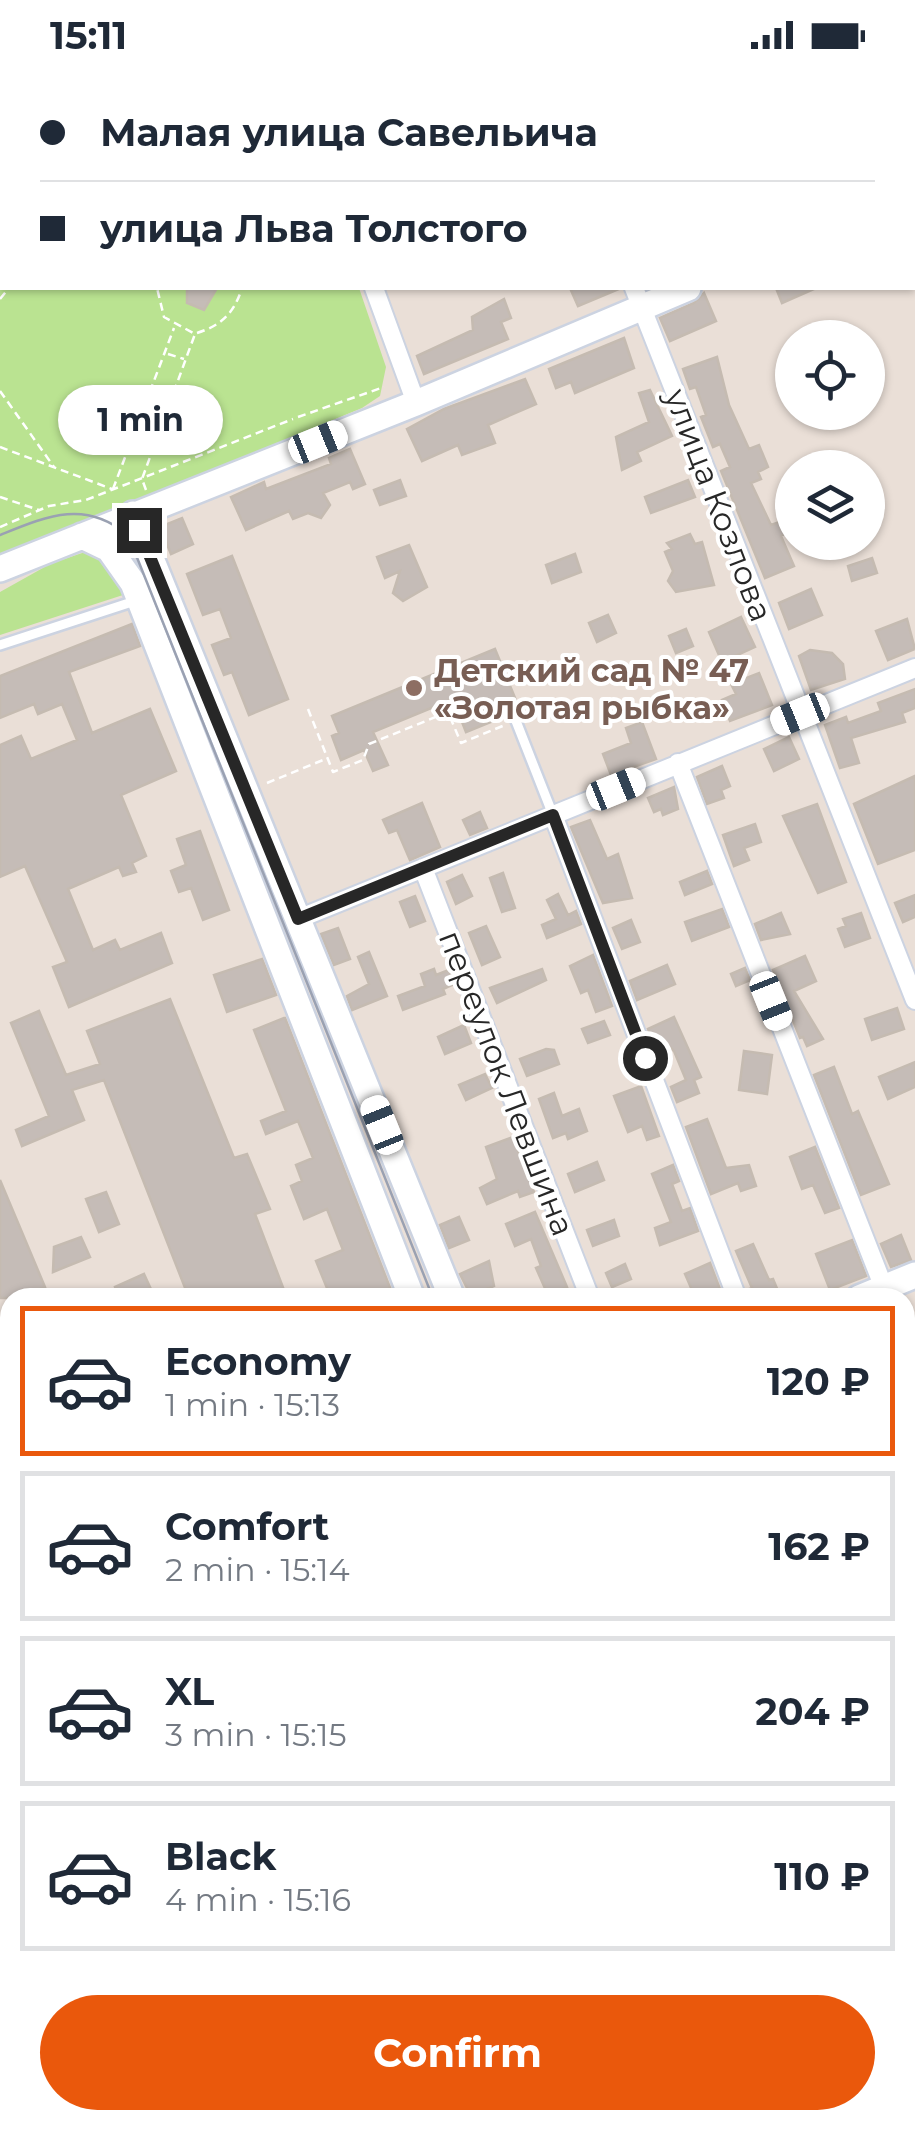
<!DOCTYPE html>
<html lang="en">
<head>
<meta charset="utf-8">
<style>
	body { margin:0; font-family:Montserrat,sans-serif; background:#f6f6f7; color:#1f2937; height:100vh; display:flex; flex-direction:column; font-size:38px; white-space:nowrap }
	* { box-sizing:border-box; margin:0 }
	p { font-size:32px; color:#747a83 }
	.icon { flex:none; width:55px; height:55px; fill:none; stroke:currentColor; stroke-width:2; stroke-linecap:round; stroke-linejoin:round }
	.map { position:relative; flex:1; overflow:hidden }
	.sheet { position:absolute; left:0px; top:1218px; width:915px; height:842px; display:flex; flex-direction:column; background:#fff; border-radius:30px 30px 0 0; box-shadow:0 2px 8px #0004 }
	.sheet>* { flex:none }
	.hud { position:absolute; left:0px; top:0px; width:915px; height:220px; box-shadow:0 2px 8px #0004; display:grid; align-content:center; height:220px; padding:0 40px; background:#fff }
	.fabs { position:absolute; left:775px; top:250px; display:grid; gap:20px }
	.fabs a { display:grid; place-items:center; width:110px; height:110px; border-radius:50%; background:#fff; box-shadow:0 2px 8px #0004; font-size:50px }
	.end { position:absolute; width:45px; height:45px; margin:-22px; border:12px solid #272727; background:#fff; box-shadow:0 0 0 5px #fff }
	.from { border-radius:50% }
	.bubble { position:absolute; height:70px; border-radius:35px; background:#fff; box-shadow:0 2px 8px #0004; font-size:32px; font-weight:700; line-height:70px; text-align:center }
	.car { position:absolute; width:30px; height:60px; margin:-30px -15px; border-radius:12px; box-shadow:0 0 8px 2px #0007; background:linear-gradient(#fff 24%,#345 0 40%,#fff 0 76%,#345 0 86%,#fff 0) }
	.hud b { display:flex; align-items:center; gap:35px; height:95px; font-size:38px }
	.hud b+b { border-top:2px solid #e0e1e3 }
	.hud i { width:25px; height:25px; background:#1f2937 }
	ul { padding:18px 0 0; list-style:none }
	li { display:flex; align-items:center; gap:30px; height:150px; margin:0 20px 15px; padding:0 20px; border:5px solid #e0e1e3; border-radius:0px }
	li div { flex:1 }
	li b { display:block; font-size:38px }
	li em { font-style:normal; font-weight:700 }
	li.on { border-color:#ea580c }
	li>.icon { width:90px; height:90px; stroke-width:1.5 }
	.cta { display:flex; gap:20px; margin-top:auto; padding:20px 40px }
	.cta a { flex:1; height:115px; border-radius:60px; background:#ea580c; color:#fff; font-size:40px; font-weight:700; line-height:115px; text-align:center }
	.status { display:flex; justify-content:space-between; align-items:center; height:70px; padding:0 50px; background:#fff; direction:ltr }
	.status svg { height:28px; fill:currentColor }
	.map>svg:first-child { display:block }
	.green { fill:#bae391 }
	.building { fill:#c5bcb7; stroke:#c5bbb1; stroke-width:2.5 }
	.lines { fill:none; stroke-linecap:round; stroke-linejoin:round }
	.lane-casing { stroke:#ccd3e1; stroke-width:14 }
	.street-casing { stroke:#ccd3e1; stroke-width:22 }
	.secondary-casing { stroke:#ccd3e1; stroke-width:30 }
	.path { stroke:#fff; stroke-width:2.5; stroke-dasharray:8 5; stroke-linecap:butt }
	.lane { stroke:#fff; stroke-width:9 }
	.street { stroke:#fff; stroke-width:18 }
	.secondary { stroke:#fff; stroke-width:25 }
	.tram { stroke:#9aa1b2; stroke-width:2.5 }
	.route { stroke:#272727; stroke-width:12 }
	.education-dot { fill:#8d6e63; stroke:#fff; stroke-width:4 }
	.labels { text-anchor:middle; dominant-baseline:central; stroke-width:8; stroke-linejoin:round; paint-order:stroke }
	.street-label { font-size:32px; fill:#272727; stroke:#fff }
	.education-label { font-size:32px; font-weight:bold; fill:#785e54; stroke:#fff; text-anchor:start }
</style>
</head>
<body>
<div class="status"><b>15:11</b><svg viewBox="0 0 49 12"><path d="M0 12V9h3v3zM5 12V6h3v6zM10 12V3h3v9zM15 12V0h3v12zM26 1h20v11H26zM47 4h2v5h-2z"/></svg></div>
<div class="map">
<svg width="915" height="2059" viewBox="0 0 915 2059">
	<rect width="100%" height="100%" fill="#eadfd7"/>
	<path class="green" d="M0,0H277L2,2V218H359L386,297L380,326L362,338L0,487Z
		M452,0H614L615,2H453Z
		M85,482C107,488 121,503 123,525L0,565V522L50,494Z
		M0,2010L10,2013V2050H137L168,2059H0Z"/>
	<path class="building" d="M187,218H217L204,240L187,233Z
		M570,218H621L578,236Z
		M776,218H816L782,233Z
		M704,223L716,251L670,271L660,248L694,233Z
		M504,229L511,248L501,252L508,269L424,304L417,286L473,260L472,247Z
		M624,268L634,298L575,323L571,312L556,318L549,299Z
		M717,287L729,335L749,379L759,375L768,397L758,402L761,409L751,413L771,455L782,451L787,463L781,466L794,496L765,508L721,401L730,397L720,374L713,377L701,347L706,345L696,317L690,319L683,299Z
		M525,309L536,334L488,355L495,373L462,385L458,375L422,391L407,359L444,339Z
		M650,320L672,366L637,382L641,391L622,400L616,367L649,352L639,323Z
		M350,379L365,414L353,419L350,412L323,423L330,435L321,448L308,443L293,449L289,441L246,460L231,427L264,412L266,419L331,394L329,388Z
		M400,410L406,426L380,435L374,420Z
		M688,410L695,427L651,443L645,427Z
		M182,448L193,474L171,484L160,457Z
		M690,464L695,474L702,472L714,515L676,522L668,511L673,501L665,482L672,479L667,473Z
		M409,475L427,517L403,531L393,523L400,501L385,508L377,487Z
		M575,484L581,502L552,513L546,495Z
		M232,486L288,629L249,645L232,602L224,605L212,575L231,568L220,539L203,545L187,504Z
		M872,488L877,503L852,511L848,496Z
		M811,519L822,545L789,559L779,533Z
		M608,545L616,563L597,572L589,553Z
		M741,547L755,577L722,592L709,562Z
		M907,549L915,579L888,590L876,561Z
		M132,554L140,576L69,602L92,663L150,639L176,701L121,725L146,786L132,793L136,802L123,806L119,797L68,819L93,880L115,870L120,880L161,863L172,893L69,937L53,897L67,892L25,796L0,807V675L21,666L31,689L77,670L62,634L38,644L34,634L0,648V606Z
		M686,559L693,576L676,583L669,566Z
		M495,579L520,640L466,662L453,629L373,662L388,695L373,701L364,680L341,690L332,666L339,663L332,646Z
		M810,580L832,583L843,594L845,609L811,620L799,586Z
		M759,603L772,635L730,651L722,630L736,624L731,614Z
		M915,619V638L902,643L905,652L851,668L859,693L840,698L825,655L846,647L848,653L881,641L878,633Z
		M642,652L656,689L611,705L603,684L631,673L626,658Z
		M789,667L799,689L774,701L764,679Z
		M722,696L730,716L721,720L724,728L707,734L697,707Z
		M915,706V780L878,794L854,734Z
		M674,717L678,739L663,745L661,739L654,742L648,728Z
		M422,733L440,777L410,790L397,760L389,763L383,750Z
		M817,734L846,812L818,823L783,746Z
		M480,742L487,758L470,765L463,750Z
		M590,750L607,789L618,784L632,828L603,833L571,757Z
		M755,754L761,772L744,778L749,790L734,796L723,765Z
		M200,761L229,840L203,850L191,818L179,822L171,801L186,795L177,769Z
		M707,801L712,814L685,825L680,812Z
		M503,803L515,838L502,842L490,808Z
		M462,805L472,826L456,834L447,812Z
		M558,824L568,845L576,841L581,854L547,868L542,855L556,849L547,830Z
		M915,825V847L903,852L895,833Z
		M415,826L425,851L410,857L400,832Z
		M722,839L729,857L692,871L685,852Z
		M781,843L790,864L761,870L755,854Z
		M861,843L870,868L845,877L838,859L846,856L843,849Z
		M631,850L640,872L622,879L613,858Z
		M486,856L500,887L482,895L469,863Z
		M338,858L350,889L334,895L321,864Z
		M369,882L387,926L352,940L347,926L369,914L358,887Z
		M593,885L612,936L596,942L588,920L581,923L570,896Z
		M805,886L816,911L794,921L823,969L807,976L803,967L800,968L773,900Z
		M262,889L276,925L227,942L214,905Z
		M667,895L675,914L637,930L630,911Z
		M745,898L750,910L736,916L731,904Z
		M434,899L436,905L449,900L454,914L443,919L445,924L403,940L398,926L425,916L421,904Z
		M542,899L546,910L497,933L490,918Z
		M170,929L234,1088L247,1084L270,1139L255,1144L287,1228H189L104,1010L72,1020L84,1050L22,1076L16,1060L49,1046L11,953L39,941L66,1005L100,994L87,961Z
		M897,938L904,959L872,970L865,949Z
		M674,947L701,1007L694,1010L699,1023L677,1032L671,1017L686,1010L674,981L669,976L657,981L648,959Z
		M284,948H285L394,1228H331L316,1191L343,1180L327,1139L304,1149L291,1116L302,1111L296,1095L313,1088L298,1051L266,1064L261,1051L286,1041L254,960Z
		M604,951L610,965L588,973L582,959Z
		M464,955L471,973L445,984L438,967Z
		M546,979L554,980L559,994L527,1006L520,989Z
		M744,981L772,985L767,1024L739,1020Z
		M915,992V1017L888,1029L879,1007Z
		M834,997L852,1044L858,1041L889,1114L861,1125L814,1005Z
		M485,1004L492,1018L466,1030L459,1015Z
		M641,1016L659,1066L647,1070L642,1056L628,1062L614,1026Z
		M554,1023L562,1046L579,1039L587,1061L568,1069L566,1063L553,1068L539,1029Z
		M707,1049L726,1098L749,1095L756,1116L741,1121L738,1113L711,1124L686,1057Z
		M513,1067L534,1122L520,1127L518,1121L487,1134L480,1118L497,1109L486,1077Z
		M815,1077L839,1138L825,1143L813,1115L802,1119L790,1087Z
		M597,1092L604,1110L575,1122L568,1104Z
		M673,1095L679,1111L672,1114L682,1141L690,1138L698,1161L660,1175L655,1158L671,1152L652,1104Z
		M0,1110L45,1217L20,1228H0Z
		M106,1122L119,1154L99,1162L86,1129Z
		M535,1142L567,1217L548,1225L536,1198L541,1196L531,1169L515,1176L506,1154Z
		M459,1147L469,1170L449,1178L440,1155Z
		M614,1150L619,1166L593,1176L587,1160Z
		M901,1165L911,1190L891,1197L881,1174Z
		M81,1167L90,1187L53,1202L54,1177Z
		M852,1170L866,1206L830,1220L816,1184Z
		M753,1174L769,1210L773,1209L781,1228H749L747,1220L752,1218L736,1181Z
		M489,1191L494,1216L471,1226L460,1204Z
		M710,1193L723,1227H695L685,1204Z
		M625,1194L631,1209L612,1217L606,1203Z
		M144,1204L155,1228H119L115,1217Z"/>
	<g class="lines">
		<g class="lane-casing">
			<path id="lane" d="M443,0L444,2
				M548,0L549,2
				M873,0L874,2
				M0,575L135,531
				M516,651L553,745
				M905,1274V1279
				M905,1322L915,1318
				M905,1464L915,1491
				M0,1586L10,1582
				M0,1868L10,1870
				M0,1988L10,1991
				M224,2050L256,2059"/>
		</g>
		<g class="street-casing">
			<path id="street" d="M287,0L288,2
				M374,218L416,333
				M634,218L915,930
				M678,693L884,1218
				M553,745L737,1228
				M423,798L590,1228
				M298,849L915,598
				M905,1423L915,1419
				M905,1964L915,1933
				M338,2050L340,2059
				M769,2050L772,2059
				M296,2059L299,2050
				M875,2059L878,2050"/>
		</g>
		<g class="secondary-casing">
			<path id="secondary" d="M912,122L915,121
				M133,444L452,1228
				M82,466L109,479L133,513L412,1228
				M0,499L416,333L688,218
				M859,1228L915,1205"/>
		</g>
		<path class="path" d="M111,0L113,2
			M324,0L325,2
			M911,0L912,2
			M18,2L19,0
			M912,5L915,11
			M0,49L2,42
			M0,183H2
			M0,229L9,218
			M197,263C222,255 234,243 242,218
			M168,284L184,289
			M0,321L54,397
			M298,347L384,317
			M0,377L112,419
			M113,419L174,258
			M146,420L142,409L195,264L164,247L157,218
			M0,427L39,440
			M0,457L49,436L86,430L293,349
			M308,639L333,702L363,690L369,674L448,642L461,673L505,655
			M267,713L328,688
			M40,2050L45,2059
			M109,2059L112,2050
			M273,2059L276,2050
			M409,2059L411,2050
			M440,2059L443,2050"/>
		<use href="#lane" class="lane"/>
		<use href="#street" class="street"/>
		<use href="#secondary" class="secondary"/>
		<path class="tram" d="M0,465C47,446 85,429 128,465L433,1228
			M449,2059L451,2050
			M547,2059L548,2050"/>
	</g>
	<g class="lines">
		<path class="route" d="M139,460L298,849L553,745L645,988"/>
	</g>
	<circle class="education-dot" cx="414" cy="618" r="10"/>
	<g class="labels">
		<g class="street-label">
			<text transform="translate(719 435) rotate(69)">улица Козлова</text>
			<text transform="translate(507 1013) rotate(69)">переулок Левшина</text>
		</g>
		<g class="education-label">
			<text x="434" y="600">Детский сад № 47<tspan x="434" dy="37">«Золотая рыбка»</tspan></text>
		</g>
	</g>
</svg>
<div class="fabs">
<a><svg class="icon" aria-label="locate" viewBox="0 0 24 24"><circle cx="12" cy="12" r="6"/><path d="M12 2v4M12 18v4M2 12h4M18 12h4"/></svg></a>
<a><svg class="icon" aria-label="layers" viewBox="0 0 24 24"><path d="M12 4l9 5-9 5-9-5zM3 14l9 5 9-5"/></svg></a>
</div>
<i class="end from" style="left:645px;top:988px"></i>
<i class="end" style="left:139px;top:460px"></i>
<div class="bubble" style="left:58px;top:315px;width:165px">1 min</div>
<i class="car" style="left:318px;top:372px;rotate:68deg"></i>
<i class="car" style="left:800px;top:644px;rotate:248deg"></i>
<i class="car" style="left:616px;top:719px;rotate:68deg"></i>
<i class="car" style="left:771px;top:931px;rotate:158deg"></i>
<i class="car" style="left:382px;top:1055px;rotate:338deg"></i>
<div class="hud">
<b><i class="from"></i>Малая улица Савельича</b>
<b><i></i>улица Льва Толстого</b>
</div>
<section class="sheet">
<ul>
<li class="on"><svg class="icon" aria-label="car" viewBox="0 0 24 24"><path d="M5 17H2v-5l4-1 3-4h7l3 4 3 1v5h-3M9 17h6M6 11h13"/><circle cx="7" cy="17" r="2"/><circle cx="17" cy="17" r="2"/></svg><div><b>Economy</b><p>1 min · 15:13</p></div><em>120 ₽</em></li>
<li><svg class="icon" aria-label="car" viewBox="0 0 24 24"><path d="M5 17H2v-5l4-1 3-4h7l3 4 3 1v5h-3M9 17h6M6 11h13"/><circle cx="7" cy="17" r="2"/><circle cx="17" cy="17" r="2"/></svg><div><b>Comfort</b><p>2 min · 15:14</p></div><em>162 ₽</em></li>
<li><svg class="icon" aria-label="car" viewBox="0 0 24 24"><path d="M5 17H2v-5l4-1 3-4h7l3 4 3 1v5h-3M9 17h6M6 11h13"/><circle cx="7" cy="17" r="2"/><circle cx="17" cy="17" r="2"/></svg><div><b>XL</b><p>3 min · 15:15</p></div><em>204 ₽</em></li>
<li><svg class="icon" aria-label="car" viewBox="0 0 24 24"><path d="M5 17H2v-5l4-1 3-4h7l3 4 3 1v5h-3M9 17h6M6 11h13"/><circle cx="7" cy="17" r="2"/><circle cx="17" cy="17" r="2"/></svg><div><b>Black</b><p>4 min · 15:16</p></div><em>110 ₽</em></li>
</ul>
<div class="cta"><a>Confirm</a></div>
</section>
</div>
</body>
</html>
